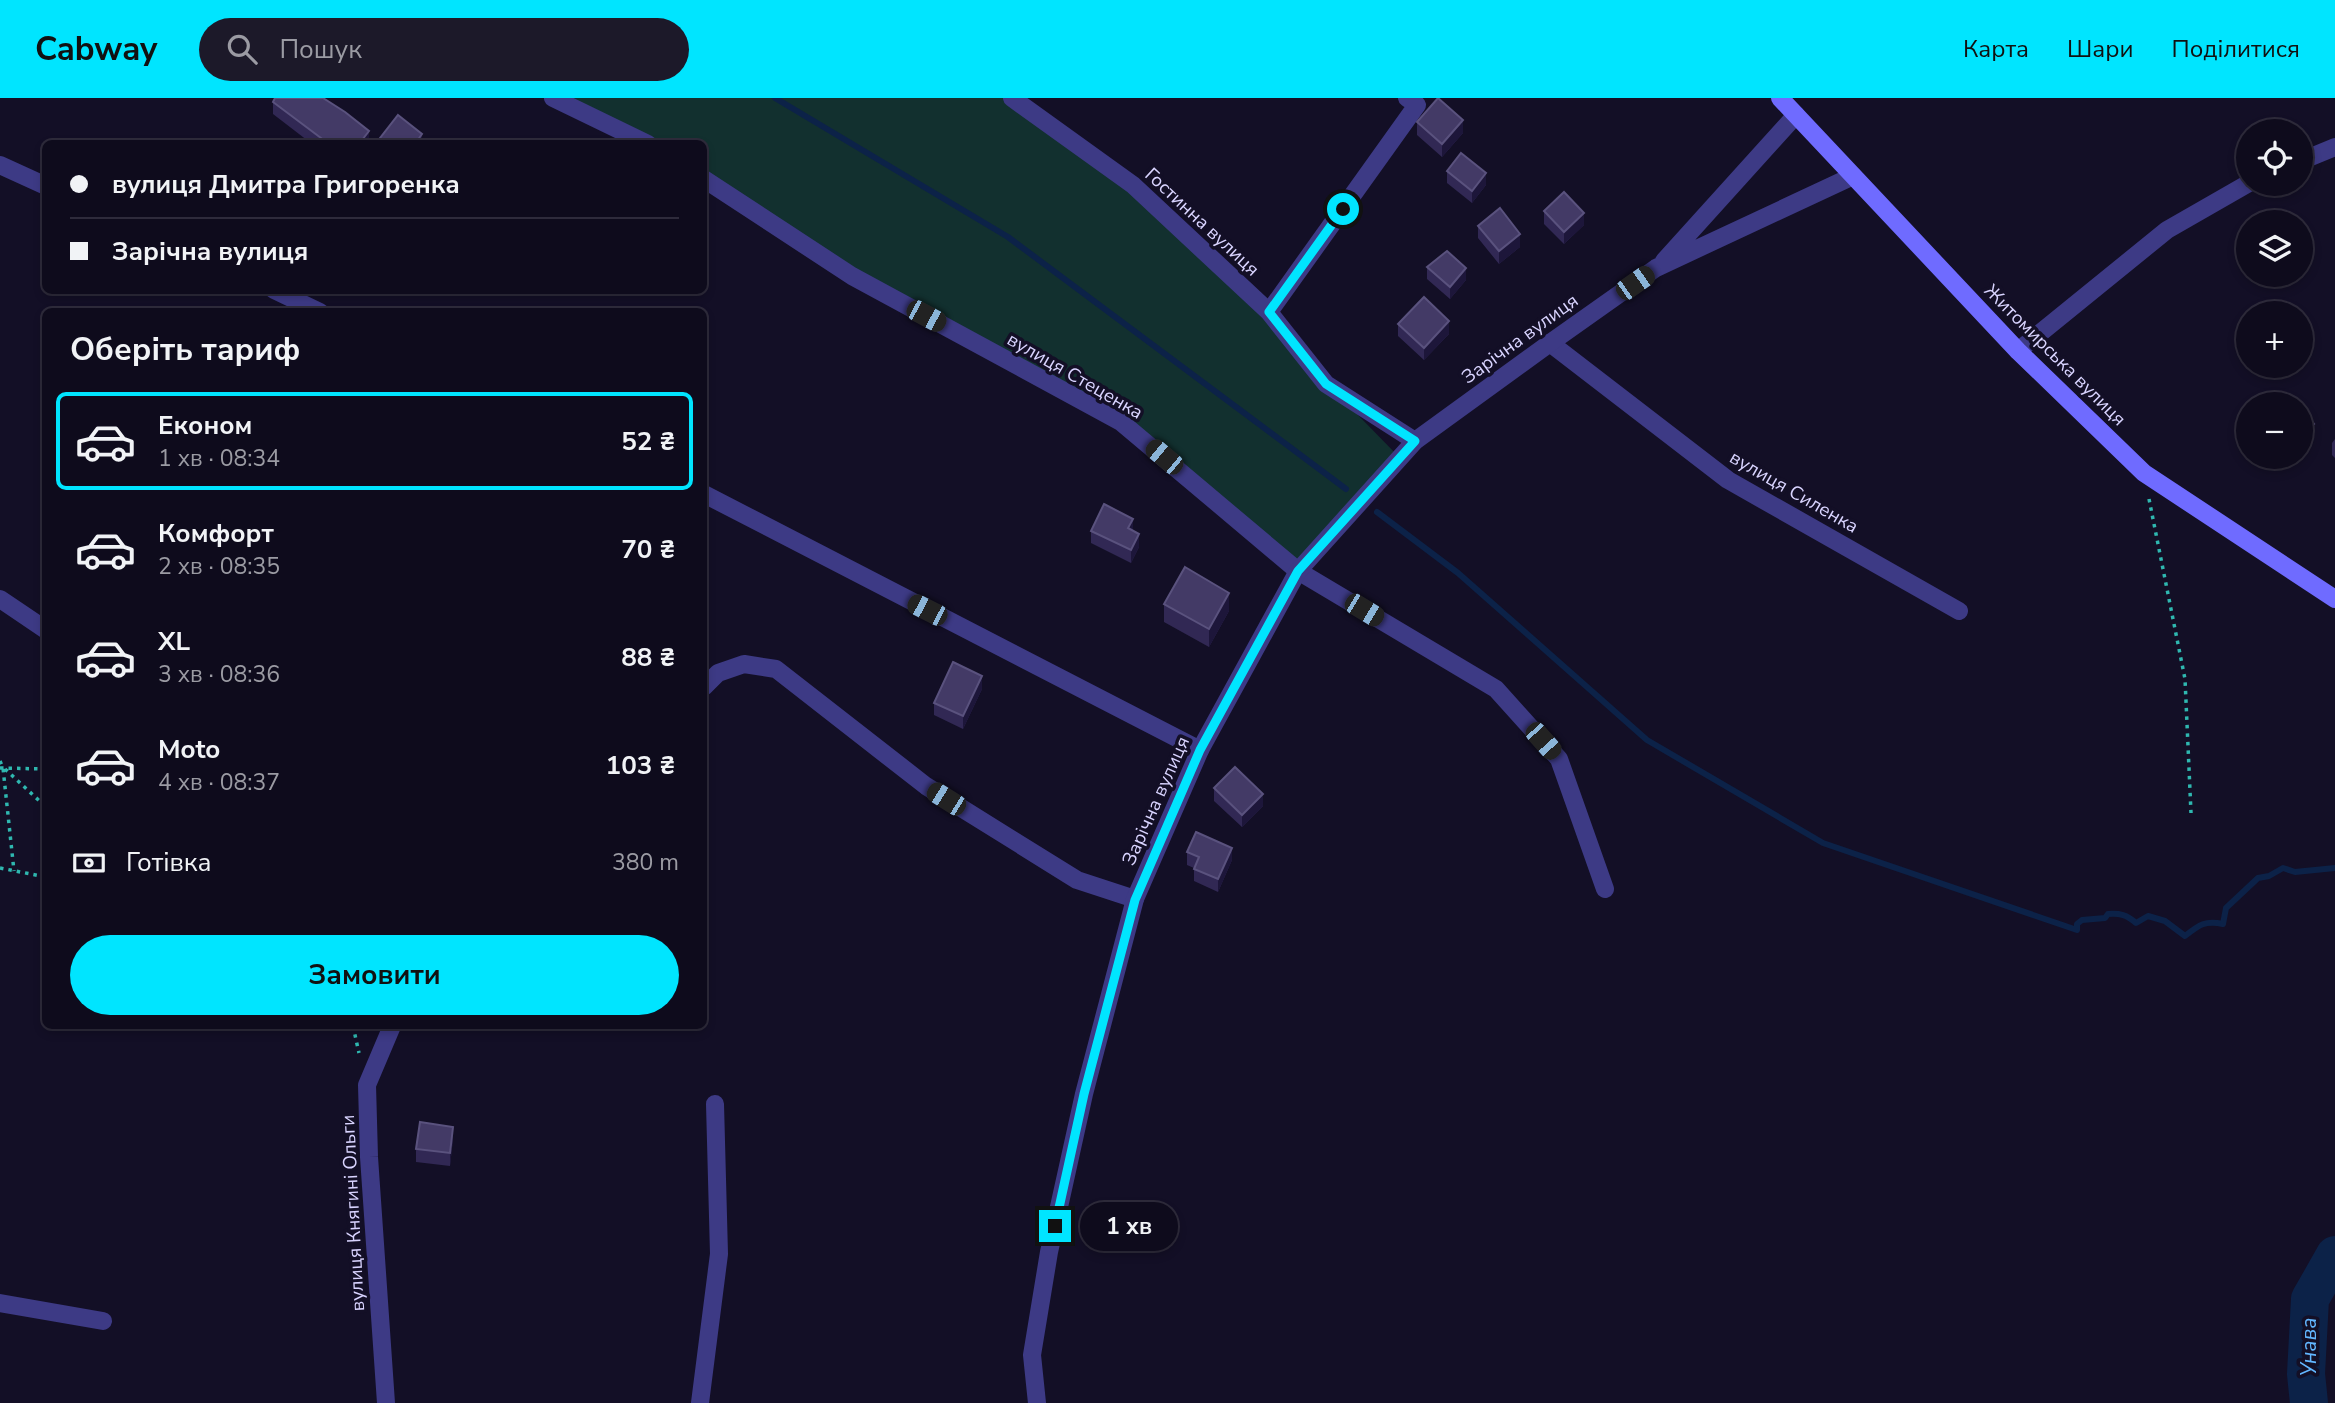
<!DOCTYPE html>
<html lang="uk">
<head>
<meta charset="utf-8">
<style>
	body { margin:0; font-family:"Nunito Sans",sans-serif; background:#1c1929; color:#f1f3f6; height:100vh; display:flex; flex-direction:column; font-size:26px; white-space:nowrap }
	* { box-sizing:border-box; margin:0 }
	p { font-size:23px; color:#9b9ba3 }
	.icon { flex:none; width:38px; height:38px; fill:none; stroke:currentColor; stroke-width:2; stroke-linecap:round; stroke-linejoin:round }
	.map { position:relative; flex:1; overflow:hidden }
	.side { position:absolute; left:42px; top:210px; width:665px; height:721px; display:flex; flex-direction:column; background:#0e0b1c; border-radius:10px; box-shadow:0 4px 10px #0003,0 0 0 2px #2e2b3b }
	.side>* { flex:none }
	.top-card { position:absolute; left:42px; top:42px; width:665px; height:154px; border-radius:10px; box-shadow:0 4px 10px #0003,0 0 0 2px #2e2b3b; display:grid; align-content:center; height:154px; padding:0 28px; background:#0e0b1c }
	.controls { position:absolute; left:2236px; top:21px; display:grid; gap:14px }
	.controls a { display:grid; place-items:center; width:77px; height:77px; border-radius:50%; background:#0e0b1c; box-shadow:0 4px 10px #0003,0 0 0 2px #2e2b3b; font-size:35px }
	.end { position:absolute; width:32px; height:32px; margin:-16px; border:9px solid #00e5ff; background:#111; box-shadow:0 0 0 4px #111 }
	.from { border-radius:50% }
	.bubble { position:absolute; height:49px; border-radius:24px; background:#0e0b1c; box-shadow:0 4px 10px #0003,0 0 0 2px #2e2b3b; font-size:23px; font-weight:700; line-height:49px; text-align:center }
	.car { position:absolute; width:21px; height:42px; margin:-21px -10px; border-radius:9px; box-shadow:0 0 5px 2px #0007; background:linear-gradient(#222 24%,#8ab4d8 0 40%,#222 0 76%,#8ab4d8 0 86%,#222 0) }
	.top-card b { display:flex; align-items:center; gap:24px; height:66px; font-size:26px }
	.top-card b+b { border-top:2px solid #2e2b3b }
	.top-card i { width:18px; height:18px; background:#f1f3f6 }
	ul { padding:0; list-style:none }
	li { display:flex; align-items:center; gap:21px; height:98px; margin:0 14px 10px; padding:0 14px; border:4px solid transparent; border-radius:10px }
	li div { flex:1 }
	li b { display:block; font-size:26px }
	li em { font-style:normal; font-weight:700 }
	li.on { border-color:#00e5ff }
	li>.icon { width:63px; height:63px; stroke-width:1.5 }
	h2 { padding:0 28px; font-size:32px; line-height:84px }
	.pay { display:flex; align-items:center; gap:18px; height:77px; padding:0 28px; font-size:26px }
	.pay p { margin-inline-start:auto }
	.action { display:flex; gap:14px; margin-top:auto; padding:14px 28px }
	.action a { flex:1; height:80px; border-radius:42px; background:#00e5ff; color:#111; font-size:28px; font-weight:700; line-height:80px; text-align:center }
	header { display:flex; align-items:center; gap:42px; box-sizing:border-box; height:98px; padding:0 35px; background:#00e5ff; color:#111 }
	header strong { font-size:33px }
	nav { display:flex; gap:38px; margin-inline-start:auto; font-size:24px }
	.search { width:490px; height:63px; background:#1c1929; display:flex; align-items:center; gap:18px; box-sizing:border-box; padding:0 24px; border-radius:38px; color:#9b9ba3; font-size:26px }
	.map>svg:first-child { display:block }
	.green { fill:#12302f }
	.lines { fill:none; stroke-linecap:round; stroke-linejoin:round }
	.stream { stroke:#0c2248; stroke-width:6 }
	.river { stroke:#0c2248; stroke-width:38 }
	.path { stroke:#2fb8b0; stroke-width:3.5; stroke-dasharray:3.5 5; stroke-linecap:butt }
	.minor { stroke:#3d3a85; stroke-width:18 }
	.tertiary { stroke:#3d3a85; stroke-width:18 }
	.secondary { stroke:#6f6bff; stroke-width:18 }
	.wall { fill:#312854 }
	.shaded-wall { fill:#1d163a }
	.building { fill:#433a66; stroke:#5a527e; stroke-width:2 }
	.route { stroke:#00e5ff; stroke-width:9 }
	.labels { text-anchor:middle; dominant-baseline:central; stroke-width:7; stroke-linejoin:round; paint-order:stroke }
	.street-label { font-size:19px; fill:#d9d4ff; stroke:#130f26 }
	.water-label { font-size:21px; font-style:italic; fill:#62b6ff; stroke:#130f26 }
</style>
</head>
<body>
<header>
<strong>Cabway</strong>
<div class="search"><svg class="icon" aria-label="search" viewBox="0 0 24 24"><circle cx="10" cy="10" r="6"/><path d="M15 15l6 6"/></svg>Пошук</div>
<nav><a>Карта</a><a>Шари</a><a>Поділитися</a></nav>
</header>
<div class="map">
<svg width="2335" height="1305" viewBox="0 0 2335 1305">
	<rect width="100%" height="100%" fill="#130f26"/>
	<path class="green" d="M553,0H1012L1133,87L1400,360L1298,473L1121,324L852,178L704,81V46L648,45Z"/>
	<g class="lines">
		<path class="stream" d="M775,0L1008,139L1346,391
			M1377,414L1458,475L1647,642L1823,745L2077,832V826L2082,822L2105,820L2108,816C2120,815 2127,817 2136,825L2148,818L2165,823L2185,838C2199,827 2205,822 2223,826L2226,810L2258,780L2269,778L2283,770L2295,774L2335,770"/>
		<path class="river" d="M2309,1305L2306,1276L2310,1201L2335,1157"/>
		<path class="path" d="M2149,401L2185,581L2191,715
			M0,663L3,670L14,773
			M0,670L46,671
			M5,671L46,709
			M0,770L46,779
			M353,928L359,955"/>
		<path class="minor" d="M553,0L648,46
			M1012,0L1133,87L1269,214L1326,286L1415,343
			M0,67L46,88
			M704,81L852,178L1121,324L1298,473L1496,591L1559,661L1605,791
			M274,192L320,214
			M1269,214L1417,7L1407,0
			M1550,245L1728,382L1959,513
			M704,396L1200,652
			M0,501L46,532
			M704,589L718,575L744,566L776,571L926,688L1077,782L1135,801
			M0,1205L103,1223
			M386,1305L369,1059L367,987L392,928
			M700,1305L719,1156L715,1006"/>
		<path class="tertiary" d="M2301,63L2335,49
			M1664,163L1796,17
			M2018,253L2167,132L2249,85
			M1037,1305L1032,1257L1049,1154L1084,996L1135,801L1200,652L1298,473L1415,343L1550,245L1656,170L1853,78"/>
		<path class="secondary" d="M1780,0L2018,253L2144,375L2335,501"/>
	</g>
	<path class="wall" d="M273,4L369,33V46H312L273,16Z
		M1417,24L1463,35L1442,59L1417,37Z
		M1447,73L1486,87L1472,105L1447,85Z
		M1544,113L1584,127L1564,146L1544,126Z
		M1478,128L1520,149L1499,166L1478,140Z
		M1427,169L1466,182L1450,201L1427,181Z
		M1398,226L1449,236L1424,262L1398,238Z
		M2335,341V360L2332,357V345Z
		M1091,433H1133L1139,449L1131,465L1091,445Z
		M1164,506L1229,513L1209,549L1164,524Z
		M982,591L963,631L934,617V605Z
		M1214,690L1263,708L1242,729L1214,703Z
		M1187,754L1232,762L1218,794L1194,783V770L1187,767Z
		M453,1041L450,1068L416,1064V1051Z"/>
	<path class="shaded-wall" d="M1463,22V35L1442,59V46Z
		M369,33V46H359Z
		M422,36V46H415Z
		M1486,75V87L1472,105V93Z
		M1584,115V127L1564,146V134Z
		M1520,136V149L1499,166V153Z
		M1466,170V182L1450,201V189Z
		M1449,223V236L1424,262V250Z
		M2314,326V338L2301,350V338Z
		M1133,421V433L1128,430Z
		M1139,436V449L1131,465V452Z
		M1229,495V513L1209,549V531Z
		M982,578V591L963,631V618Z
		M1263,696V708L1242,729V717Z
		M1232,750V762L1218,794V781Z
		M453,1029V1041L450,1068V1055Z"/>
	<path class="building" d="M275,0H323L345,14L369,33L359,46H329L273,4Z
		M1438,0L1463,22L1442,46L1417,24Z
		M398,17L422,36L415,46H379L377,44Z
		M1461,55L1486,75L1472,93L1447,73Z
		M1564,94L1584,115L1564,134L1544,113Z
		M1500,110L1520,136L1499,153L1478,128Z
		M1447,153L1466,170L1450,189L1427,169Z
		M1424,199L1449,223L1424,250L1398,226Z
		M2292,301L2297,306H2286Z
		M2301,311L2314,326L2301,338Z
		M1104,406L1133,421L1128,430L1139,436L1131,452L1091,433Z
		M1185,469L1229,495L1209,531L1164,506Z
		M953,564L982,578L963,618L934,605Z
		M1235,669L1263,696L1242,717L1214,690Z
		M1196,734L1232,750L1218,781L1194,771L1199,759L1187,754Z
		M420,1024L453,1029L450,1055L416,1051Z"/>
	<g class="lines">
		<path class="route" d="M1055,1128L1084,996L1135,802L1200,652L1298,473L1415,343L1326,286L1269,214L1343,111"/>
	</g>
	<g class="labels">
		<g class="street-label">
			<text transform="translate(1202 124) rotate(43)">Гостинна вулиця</text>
			<text transform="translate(1520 241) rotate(-36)">Зарічна вулиця</text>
			<text transform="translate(2055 257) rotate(45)">Житомирська вулиця</text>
			<text transform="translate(1075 278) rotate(30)">вулиця Стеценка</text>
			<text transform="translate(1794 394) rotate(30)">вулиця Силенка</text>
			<text transform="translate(1156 703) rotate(-66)">Зарічна вулиця</text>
			<text transform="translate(353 1115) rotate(-93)">вулиця Княгині Ольги</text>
		</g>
		<g class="water-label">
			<text transform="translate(2309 1249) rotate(-90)">Унава</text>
		</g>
	</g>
</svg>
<div class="controls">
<a><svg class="icon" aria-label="locate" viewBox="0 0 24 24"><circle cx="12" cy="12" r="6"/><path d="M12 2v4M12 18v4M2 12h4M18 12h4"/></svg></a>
<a><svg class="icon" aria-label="layers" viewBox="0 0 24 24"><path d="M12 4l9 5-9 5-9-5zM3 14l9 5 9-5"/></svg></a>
<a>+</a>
<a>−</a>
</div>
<i class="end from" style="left:1343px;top:111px"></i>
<i class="end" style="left:1055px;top:1128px"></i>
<div class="bubble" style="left:1080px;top:1104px;width:98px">1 хв</div>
<i class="car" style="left:1635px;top:185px;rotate:55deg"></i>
<i class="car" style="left:926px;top:218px;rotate:118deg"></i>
<i class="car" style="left:1164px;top:359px;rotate:310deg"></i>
<i class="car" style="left:927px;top:512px;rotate:297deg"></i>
<i class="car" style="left:1364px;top:512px;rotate:121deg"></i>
<i class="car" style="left:1543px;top:643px;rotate:138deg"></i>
<i class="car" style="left:946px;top:701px;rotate:302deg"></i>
<div class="top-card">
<b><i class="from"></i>вулиця Дмитра Григоренка</b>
<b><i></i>Зарічна вулиця</b>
</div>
<section class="side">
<h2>Оберіть тариф</h2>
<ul>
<li class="on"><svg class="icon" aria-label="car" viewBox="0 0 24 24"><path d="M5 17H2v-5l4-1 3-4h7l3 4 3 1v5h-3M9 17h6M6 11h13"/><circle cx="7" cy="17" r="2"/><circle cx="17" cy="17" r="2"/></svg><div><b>Економ</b><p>1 хв · 08:34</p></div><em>52 ₴</em></li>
<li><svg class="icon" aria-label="car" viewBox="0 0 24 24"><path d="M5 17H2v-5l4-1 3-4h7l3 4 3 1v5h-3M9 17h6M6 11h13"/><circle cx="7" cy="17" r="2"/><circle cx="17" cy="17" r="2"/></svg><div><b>Комфорт</b><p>2 хв · 08:35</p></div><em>70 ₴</em></li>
<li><svg class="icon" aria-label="car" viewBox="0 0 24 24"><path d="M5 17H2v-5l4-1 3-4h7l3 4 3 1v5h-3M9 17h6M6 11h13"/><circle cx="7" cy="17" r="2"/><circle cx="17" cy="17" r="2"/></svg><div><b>XL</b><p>3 хв · 08:36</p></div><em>88 ₴</em></li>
<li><svg class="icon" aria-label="car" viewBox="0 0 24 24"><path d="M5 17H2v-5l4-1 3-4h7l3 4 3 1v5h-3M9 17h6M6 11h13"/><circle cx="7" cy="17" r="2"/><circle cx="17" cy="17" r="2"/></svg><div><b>Moto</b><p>4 хв · 08:37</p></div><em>103 ₴</em></li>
</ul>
<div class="pay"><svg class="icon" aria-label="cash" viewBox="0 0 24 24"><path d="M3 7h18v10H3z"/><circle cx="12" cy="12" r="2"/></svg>Готівка<p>380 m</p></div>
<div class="action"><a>Замовити</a></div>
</section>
</div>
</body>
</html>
